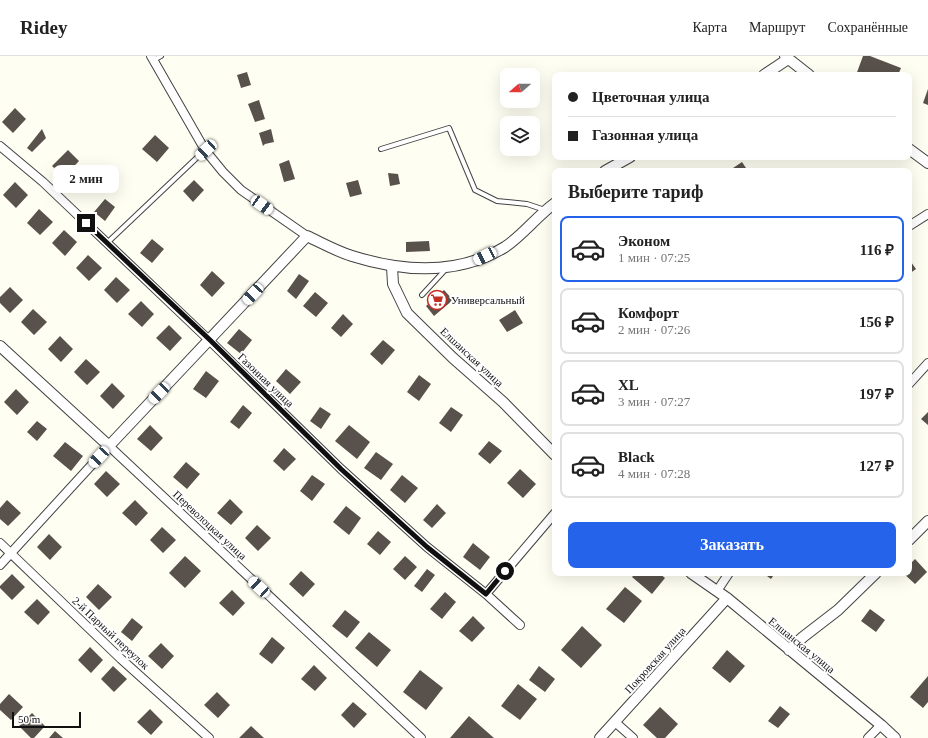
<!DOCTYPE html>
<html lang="ru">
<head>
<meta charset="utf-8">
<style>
	body { margin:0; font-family:"Times New Roman",serif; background:#f2f2f2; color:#222; height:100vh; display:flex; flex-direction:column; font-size:15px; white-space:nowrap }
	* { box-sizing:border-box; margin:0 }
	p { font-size:13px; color:#767676 }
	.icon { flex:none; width:22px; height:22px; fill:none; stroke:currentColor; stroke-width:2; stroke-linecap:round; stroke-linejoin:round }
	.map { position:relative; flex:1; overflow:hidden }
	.details { position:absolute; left:552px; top:112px; width:360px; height:408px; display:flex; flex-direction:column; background:#fff; border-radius:8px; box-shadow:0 4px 16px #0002 }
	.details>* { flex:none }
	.hud { position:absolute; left:552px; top:16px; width:360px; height:88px; border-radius:8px; box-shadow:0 4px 16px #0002; display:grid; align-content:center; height:88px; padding:0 16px; background:#fff }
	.needle { width:26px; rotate:250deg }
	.tools { position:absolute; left:500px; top:12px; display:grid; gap:8px }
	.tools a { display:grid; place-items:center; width:40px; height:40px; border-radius:8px; background:#fff; box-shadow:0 4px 16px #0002; font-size:20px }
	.scale { position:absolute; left:12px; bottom:10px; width:69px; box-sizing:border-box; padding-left:4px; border:2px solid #101010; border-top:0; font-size:11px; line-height:14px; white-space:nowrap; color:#101010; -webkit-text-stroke:3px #fff; paint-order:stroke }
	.end { position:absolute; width:18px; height:18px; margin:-9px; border:5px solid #101010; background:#fff; box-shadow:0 0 0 2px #fff }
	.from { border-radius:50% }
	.bubble { position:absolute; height:28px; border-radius:8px; background:#fff; box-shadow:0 4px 16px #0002; font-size:13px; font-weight:600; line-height:28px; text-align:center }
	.car { position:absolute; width:12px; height:24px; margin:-12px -6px; border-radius:5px; box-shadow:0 0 3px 1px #0007; background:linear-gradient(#fff 24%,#345 0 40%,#fff 0 76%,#345 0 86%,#fff 0) }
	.hud b { display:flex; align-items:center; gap:14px; height:38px; font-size:15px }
	.hud b+b { border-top:1px solid #e0e0e0 }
	.hud i { width:10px; height:10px; background:#222 }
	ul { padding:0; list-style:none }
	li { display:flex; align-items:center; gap:12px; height:66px; margin:0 8px 6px; padding:0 8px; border:2px solid #e0e0e0; border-radius:8px }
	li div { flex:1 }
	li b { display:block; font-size:15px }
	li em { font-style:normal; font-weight:600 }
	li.active { border-color:#2563eb }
	li>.icon { width:36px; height:36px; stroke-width:1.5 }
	h2 { padding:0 16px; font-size:18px; line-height:48px }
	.primary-button { display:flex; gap:8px; margin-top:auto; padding:8px 16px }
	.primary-button a { flex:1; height:46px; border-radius:8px; background:#2563eb; color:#fff; font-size:16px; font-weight:600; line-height:46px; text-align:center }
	header { display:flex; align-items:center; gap:24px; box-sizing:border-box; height:56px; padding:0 20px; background:#fff; border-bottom:1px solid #e0e0e0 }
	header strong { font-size:19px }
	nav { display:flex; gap:22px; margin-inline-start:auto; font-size:14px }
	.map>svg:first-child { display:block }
	.building { fill:#59524c }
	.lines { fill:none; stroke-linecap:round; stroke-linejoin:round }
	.service-casing { stroke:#434343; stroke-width:6 }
	.minor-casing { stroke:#434343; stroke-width:10 }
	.tertiary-casing { stroke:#434343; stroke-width:12 }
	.service { stroke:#fff; stroke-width:4 }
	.minor { stroke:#fff; stroke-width:8 }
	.tertiary { stroke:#fff; stroke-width:10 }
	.route { stroke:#101010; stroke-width:5 }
	.labels { text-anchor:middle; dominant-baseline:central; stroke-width:4; stroke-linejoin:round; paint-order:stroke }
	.poi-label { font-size:11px; fill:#101010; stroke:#fff; text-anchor:start }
	.street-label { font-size:11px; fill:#101010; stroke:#fff }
</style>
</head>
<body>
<header>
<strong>Ridey</strong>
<nav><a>Карта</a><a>Маршрут</a><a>Сохранённые</a></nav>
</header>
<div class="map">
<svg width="928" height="682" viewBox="0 0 928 682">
	<rect width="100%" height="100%" fill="#fffef2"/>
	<path class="building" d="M863,0H870L901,12L898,19H856Z
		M247,16L251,29L241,32L237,19Z
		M928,33V49L923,47Z
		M259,44L265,63L255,66L248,48Z
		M15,52L26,63L13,77L2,66Z
		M42,73L46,82L32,96L27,92Z
		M271,73L274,86L265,88L263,90L259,77Z
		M155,79L169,92L157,106L142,93Z
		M68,94L79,105L64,121L52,110Z
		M289,104L295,123L284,126L279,108Z
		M742,106L748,115H735L733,112Z
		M388,117L398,118L400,128L390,130Z
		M194,124L204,134L193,146L183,135Z
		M358,124L362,138L350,141L346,127Z
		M15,126L28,139L16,152L3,139Z
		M105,143L115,151L105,165L94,156Z
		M39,153L53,166L40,179L27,167Z
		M64,174L77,186L65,200L52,187Z
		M152,183L164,193L152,207L140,197Z
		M429,185L430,195L406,196V186Z
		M88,199L102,212L89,225L76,212Z
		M911,206L916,213L909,218V207Z
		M212,215L225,227L212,241L200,229Z
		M299,218L309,225L296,243L287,235Z
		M116,221L130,234L117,247L104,234Z
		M10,231L23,244L10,257L0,247V241Z
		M444,234L453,244L434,260L426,250Z
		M315,236L328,247L316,261L303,250Z
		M141,245L154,258L142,271L128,258Z
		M33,253L47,266L34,279L21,266Z
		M515,254L523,267L507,276L499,264Z
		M343,258L353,268L341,281L331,272Z
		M169,269L182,282L170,295L156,282Z
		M239,273L252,284L241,298L227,287Z
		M60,280L73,293L61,306L48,293Z
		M383,284L395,294L382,309L370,298Z
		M86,303L100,316L87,329L74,316Z
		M286,313L301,326L290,338L276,325Z
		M206,315L219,325L206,342L193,333Z
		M419,319L431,328L419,345L407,336Z
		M112,327L125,340L113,353L100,340Z
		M16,333L29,346L17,359L4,346Z
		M243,349L252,357L239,373L230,366Z
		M320,351L331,358L321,373L310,365Z
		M451,351L463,359L451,376L439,367Z
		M928,356V369L921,363Z
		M37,365L47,373L37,385L27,376Z
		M150,369L163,382L151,395L137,383Z
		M349,369L370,386L357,403L335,385Z
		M489,385L502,395L490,408L478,398Z
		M65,386L83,400L71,415L53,400Z
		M284,392L296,403L284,415L273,405Z
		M376,396L393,408L381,424L364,412Z
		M186,406L200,418L187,433L173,421Z
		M520,413L536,428L523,442L507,427Z
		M106,415L120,428L107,441L94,428Z
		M312,419L325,428L312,445L300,435Z
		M402,419L418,432L405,447L390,434Z
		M230,443L243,456L231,469L217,457Z
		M7,444L21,457L8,470L0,463V452Z
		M135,444L148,457L136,470L122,457Z
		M437,448L446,457L432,472L423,464Z
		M346,450L361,462L349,479L333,466Z
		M257,469L271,482L258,495L245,482Z
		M162,471L176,484L163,497L150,484Z
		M378,475L391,486L380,499L367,488Z
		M49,478L62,491L50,504L37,491Z
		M473,487L490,501L480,514L463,501Z
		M185,500L201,515L185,532L169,517Z
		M405,500L417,511L405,524L393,513Z
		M915,503L927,516L915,528L903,517H909V509Z
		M427,513L435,519L422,536L414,530Z
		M301,515L315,528L303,541L289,528Z
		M636,517H659L665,522L652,538L632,521Z
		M763,517H775L771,523Z
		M12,518L25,531L12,544L0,532V530Z
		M98,528L112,541L99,554L86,541Z
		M625,531L642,545L624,567L606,553Z
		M232,534L245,547L233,560L219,547Z
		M445,536L456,546L442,563L430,553Z
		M37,543L50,556L38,569L24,556Z
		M870,553L885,564L876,576L861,565Z
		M345,554L360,566L347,582L332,570Z
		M473,560L485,572L472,586L459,575Z
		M132,562L143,571L132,585L121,576Z
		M582,570L602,589L581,612L561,594Z
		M369,576L391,594L377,611L355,592Z
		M272,581L285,592L272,608L259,598Z
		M161,587L174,600L162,613L148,600Z
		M90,591L103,604L91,617L78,604Z
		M727,594L745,610L730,627L712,612Z
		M314,609L327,622L315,635L301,623Z
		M113,610L127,623L114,636L101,623Z
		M539,610L555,623L545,636L529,624Z
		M420,614L443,632L426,654L403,636Z
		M928,620V646L923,652L910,641Z
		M518,628L537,643L520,664L501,650Z
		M217,636L230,649L218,662L204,649Z
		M9,638L23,651L11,664L0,654V648Z
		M353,646L367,658L354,672L341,659Z
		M780,650L790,658L778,672L768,665Z
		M660,651L678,668L665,682H657L643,669Z
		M150,653L163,666L151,679L137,666Z
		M32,657L45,670L34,682H31L19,670Z
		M469,660L494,682H450Z
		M251,670L264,682H239Z
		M55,675L63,682H49Z"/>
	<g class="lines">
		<g class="service-casing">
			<path id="service" d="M154,4L161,0
				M381,93L449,72L475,134L497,145L527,148L545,154
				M107,187L205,94
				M422,239L446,213"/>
		</g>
		<g class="minor-casing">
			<path id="minor" d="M151,0L205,94L223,116L241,134L307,180
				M0,90L43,126L209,284L341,413L427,491L486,538L520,569
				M909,170L928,158
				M909,328L928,307
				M0,487L121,603L209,682
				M0,509L109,390L421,682
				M717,535L729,517
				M486,538L555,457
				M615,666L633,682
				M868,682L881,669"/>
		</g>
		<g class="tertiary-casing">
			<path id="tertiary" d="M785,0L809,19
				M764,19L788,3
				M909,93L928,107
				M605,115L630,101
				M392,211L393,228L407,257L453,302L503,346L555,399
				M0,290L109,390L307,180C322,187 336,195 352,200C403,216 457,220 505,191C523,179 537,160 555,147
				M909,484L928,465
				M691,517L727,542L881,669L895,682
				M789,594L803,581L838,554L876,517
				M600,682L727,542"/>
		</g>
		<use href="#service" class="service"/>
		<use href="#minor" class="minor"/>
		<use href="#tertiary" class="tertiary"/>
	</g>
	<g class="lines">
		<path class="route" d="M86,167L210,284L341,413L427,491L486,538L505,515"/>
	</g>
	<defs>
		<g id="supermarket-ring" transform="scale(1)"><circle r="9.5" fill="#fff" stroke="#c32e24" stroke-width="1.5"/><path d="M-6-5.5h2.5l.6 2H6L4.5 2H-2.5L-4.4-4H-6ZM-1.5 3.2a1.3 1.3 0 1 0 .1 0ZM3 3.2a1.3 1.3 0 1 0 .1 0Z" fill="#c32e24"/></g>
	</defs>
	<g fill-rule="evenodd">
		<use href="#supermarket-ring" x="437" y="244"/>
	</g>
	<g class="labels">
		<g class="poi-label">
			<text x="451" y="244">Универсальный</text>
		</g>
		<g class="street-label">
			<text transform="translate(472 301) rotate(43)">Елшанская улица</text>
			<text transform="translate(266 324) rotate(44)">Газонная улица</text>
			<text transform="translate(210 469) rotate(43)">Переволоцкая улица</text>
			<text transform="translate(111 577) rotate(43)">2-й Парный переулок</text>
			<text transform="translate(802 589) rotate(39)">Елшанская улица</text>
			<text transform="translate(655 604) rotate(-48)">Покровская улица</text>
		</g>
	</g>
</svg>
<div class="tools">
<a><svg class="needle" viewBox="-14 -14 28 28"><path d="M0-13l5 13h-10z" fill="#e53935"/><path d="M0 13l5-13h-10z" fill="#767676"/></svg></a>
<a><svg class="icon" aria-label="layers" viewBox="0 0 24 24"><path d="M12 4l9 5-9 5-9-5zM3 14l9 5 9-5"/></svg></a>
</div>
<div class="scale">50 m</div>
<i class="end from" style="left:505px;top:515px"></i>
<i class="end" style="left:86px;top:167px"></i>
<div class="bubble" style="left:53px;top:109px;width:66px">2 мин</div>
<i class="car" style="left:206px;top:94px;rotate:227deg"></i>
<i class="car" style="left:262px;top:149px;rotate:125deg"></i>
<i class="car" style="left:485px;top:200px;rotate:243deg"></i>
<i class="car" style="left:253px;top:238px;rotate:223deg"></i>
<i class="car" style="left:159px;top:337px;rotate:224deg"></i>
<i class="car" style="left:99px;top:401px;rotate:223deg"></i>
<i class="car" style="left:259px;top:531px;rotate:313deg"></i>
<div class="hud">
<b><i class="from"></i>Цветочная улица</b>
<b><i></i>Газонная улица</b>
</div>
<section class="details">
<h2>Выберите тариф</h2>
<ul>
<li class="active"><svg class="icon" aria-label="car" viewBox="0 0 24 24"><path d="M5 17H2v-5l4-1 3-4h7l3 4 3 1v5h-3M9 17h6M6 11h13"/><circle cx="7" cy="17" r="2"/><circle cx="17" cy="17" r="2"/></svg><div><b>Эконом</b><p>1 мин · 07:25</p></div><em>116 ₽</em></li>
<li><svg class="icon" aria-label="car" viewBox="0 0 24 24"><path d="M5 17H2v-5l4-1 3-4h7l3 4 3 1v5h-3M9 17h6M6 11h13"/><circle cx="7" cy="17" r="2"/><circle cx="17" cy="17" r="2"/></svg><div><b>Комфорт</b><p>2 мин · 07:26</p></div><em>156 ₽</em></li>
<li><svg class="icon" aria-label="car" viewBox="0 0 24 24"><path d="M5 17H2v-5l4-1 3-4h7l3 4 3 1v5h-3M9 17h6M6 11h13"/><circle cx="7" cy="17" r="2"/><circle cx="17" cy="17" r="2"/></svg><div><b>XL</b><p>3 мин · 07:27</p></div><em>197 ₽</em></li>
<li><svg class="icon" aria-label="car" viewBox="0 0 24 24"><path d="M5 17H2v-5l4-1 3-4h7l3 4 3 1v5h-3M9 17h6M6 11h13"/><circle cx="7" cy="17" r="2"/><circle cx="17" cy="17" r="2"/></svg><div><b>Black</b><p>4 мин · 07:28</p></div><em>127 ₽</em></li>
</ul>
<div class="primary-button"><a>Заказать</a></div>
</section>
</div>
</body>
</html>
